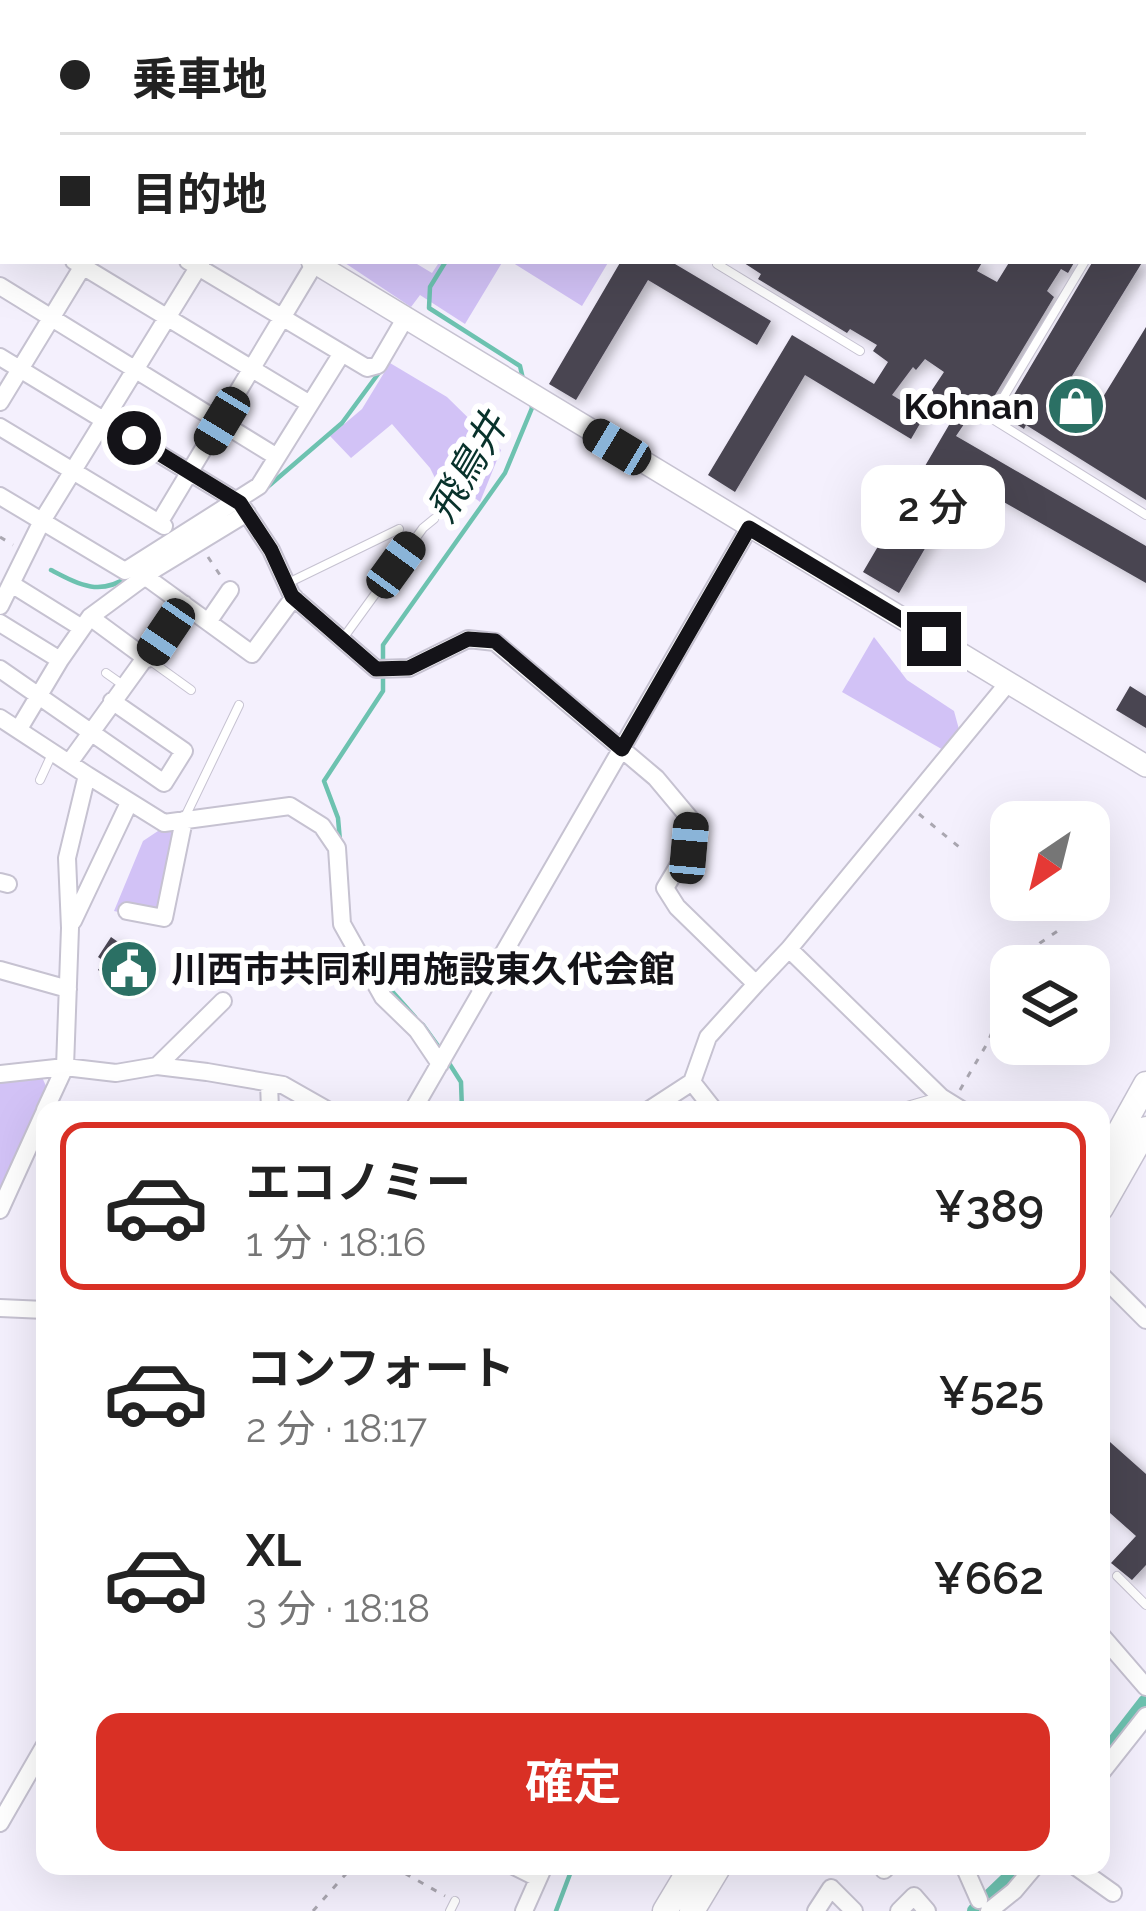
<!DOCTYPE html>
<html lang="ja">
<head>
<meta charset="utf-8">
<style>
	body { margin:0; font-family:Raleway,"Noto Sans JP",sans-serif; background:#f2f2f2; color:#222; height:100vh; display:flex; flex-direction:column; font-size:45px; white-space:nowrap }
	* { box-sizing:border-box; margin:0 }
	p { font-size:39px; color:#767676 }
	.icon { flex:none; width:66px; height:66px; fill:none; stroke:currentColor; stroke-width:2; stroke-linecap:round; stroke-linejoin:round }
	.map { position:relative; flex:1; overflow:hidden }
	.panel { position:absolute; left:36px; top:1101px; width:1074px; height:774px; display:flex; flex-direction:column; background:#fff; border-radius:24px; box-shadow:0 12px 48px #0002 }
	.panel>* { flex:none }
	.guide { position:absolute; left:0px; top:0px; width:1146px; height:264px; box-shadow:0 12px 48px #0002; display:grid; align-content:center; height:264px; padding:0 60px; background:#fff }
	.needle { width:78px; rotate:215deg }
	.fabs { position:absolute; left:990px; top:801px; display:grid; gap:24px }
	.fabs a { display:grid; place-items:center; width:120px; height:120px; border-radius:24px; background:#fff; box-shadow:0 12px 48px #0002; font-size:60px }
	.end { position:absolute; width:54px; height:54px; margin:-27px; border:15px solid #141318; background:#fff; box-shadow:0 0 0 6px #fff }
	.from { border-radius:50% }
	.bubble { position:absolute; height:84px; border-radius:24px; background:#fff; box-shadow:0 12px 48px #0002; font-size:39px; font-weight:600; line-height:84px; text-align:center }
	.car { position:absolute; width:36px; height:72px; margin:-36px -18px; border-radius:15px; box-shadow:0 0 9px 3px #0007; background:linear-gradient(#222 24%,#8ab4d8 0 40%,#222 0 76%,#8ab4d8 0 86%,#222 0) }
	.guide b { display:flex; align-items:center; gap:42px; height:114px; font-size:45px }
	.guide b+b { border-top:3px solid #e0e0e0 }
	.guide i { width:30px; height:30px; background:#222 }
	ul { padding:21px 0 0; list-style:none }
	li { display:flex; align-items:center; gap:36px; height:168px; margin:0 24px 18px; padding:0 36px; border:6px solid transparent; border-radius:24px }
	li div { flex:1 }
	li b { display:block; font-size:45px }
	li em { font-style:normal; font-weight:600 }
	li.on { border-color:#d93025 }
	li>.icon { width:108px; height:108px; stroke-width:1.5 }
	.cta { display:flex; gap:24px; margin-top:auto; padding:24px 60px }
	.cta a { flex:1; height:138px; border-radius:24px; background:#d93025; color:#fff; font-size:48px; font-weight:600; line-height:138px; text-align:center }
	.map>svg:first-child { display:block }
	.green { fill:#d2c2f6 }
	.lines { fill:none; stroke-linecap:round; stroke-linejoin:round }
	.stream { stroke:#6dc2b0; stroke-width:4.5 }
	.canal { stroke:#6dc2b0; stroke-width:16 }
	.building { fill:#484451; filter:url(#shadow) }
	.service-casing { stroke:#c6c2d1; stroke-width:10 }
	.minor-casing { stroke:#c6c2d1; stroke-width:20 }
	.tertiary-casing { stroke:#c6c2d1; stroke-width:24 }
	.primary-casing { stroke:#c6c2d1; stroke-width:27 }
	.path { stroke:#aaa7b1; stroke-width:3; stroke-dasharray:6 9; stroke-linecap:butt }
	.service { stroke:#fff; stroke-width:8 }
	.minor { stroke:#fff; stroke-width:16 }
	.tertiary { stroke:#fff; stroke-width:21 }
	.primary { stroke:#fff; stroke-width:24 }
	.rail { stroke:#302f35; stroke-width:4.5; stroke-dasharray:18 9; stroke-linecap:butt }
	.route { stroke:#141318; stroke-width:15 }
	.labels { text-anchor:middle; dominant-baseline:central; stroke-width:12; stroke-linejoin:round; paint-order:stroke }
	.poi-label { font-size:36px; font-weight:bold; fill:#141318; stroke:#fff; text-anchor:end }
	.water-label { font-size:39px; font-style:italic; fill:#08322b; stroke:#fff }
</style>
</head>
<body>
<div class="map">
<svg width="1146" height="1911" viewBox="0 0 1146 1911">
	<defs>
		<filter id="shadow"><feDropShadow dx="6" dy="4" stdDeviation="6" flood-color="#0004"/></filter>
	</defs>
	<rect width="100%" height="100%" fill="#f4f0fd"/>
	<path class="green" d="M250,0H594L255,3Z
		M342,261H412L432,273L440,261H503L465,324L420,295L411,307Z
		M510,261H609L582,306Z
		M390,363L447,397L501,450L480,502L463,489L449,506L430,468L392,424L351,458L330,436L362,409Z
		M874,637L907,680L954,711L960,733L945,751L842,692Z
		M164,827L176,830L157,921L114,911L143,841Z
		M42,1077L49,1093L0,1197V1082Z"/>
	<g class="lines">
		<path class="stream" d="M603,3L605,0
			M446,261L430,287L429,308L520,366L523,379
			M264,490L342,423L381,370
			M51,570C80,585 99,596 128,577
			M383,663V645L505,473L532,408L530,401
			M340,841L338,818L324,781L383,691V674
			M365,949L390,989L415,1017
			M423,1025L441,1050
			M447,1060L461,1082L462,1110
			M556,1911L573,1866"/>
		<path class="canal" d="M1101,1760L1146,1702
			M975,1911L1022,1866"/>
	</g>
	<path class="building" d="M621,261H670L771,321L757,345L648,280L576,400L549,384Z
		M741,261H983L977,271L997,282L1010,261H1075L1068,273L1061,269L1047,291L1054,297L989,405L981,399L956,436L1146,546V583L965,480L899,593L863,572L956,413L928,396L944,372L925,359L916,370L913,367L892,395L925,415L911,439L805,375L735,492L708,475L792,335L874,384L888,362L873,351L877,345L850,329L847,333L758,279L761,274Z
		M1093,261H1143L1072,376L1103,397L1146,327V500L1026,425L1024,429L1002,415Z
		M1130,686L1146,696V728L1116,710Z
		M111,937L151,965L136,986L127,980L122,987L98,970L104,961L98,957Z
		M1101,1434L1146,1474V1565L1132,1580L1111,1563L1136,1536L1101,1505Z"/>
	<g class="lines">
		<g class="service-casing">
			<path id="service" d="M877,1L881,3
				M1135,3L1137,0
				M1143,166L1146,161
				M1143,235L1146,237
				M719,261L717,264L860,351
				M1085,261L991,418L1146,515
				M288,583L399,529
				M344,637L423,528L434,519
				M148,659L191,690
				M106,673L123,685
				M40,780L52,754
				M185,817L239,705
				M893,1110L938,1097
				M1117,1576L1146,1605
				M450,1911L455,1901"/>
		</g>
		<g class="minor-casing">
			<path id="minor" d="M0,204L3,198
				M0,217L3,218
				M74,261L310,404
				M188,261L367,368L378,365L406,317
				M0,286L277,457
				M0,357L240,503L271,550L292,596L376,669L409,668L468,639L495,642L656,778L692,821L689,848L665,888L677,907L756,984L789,949L1008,683
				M0,402L86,261
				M0,427L164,526
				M0,496L125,571L259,486L342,353
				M159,523L315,263
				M146,577L252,654L294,597
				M13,585L82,628
				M0,606L42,521L202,261
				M90,617L147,659
				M208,622L230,590
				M0,623L60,660
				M0,669L164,783L184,751L112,701
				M0,718L87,775L67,858L70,928L65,1067L45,1110
				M20,727L60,660L90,617L155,569L247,513
				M69,763L184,604
				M87,775L164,823L290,806L322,826L337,848L342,924L383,997L417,1030L440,1064
				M0,882L8,884
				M127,911L164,918L184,820
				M73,921L129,803
				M789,949L941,1097L962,1110
				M0,970L68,989
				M157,1066L223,1001
				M0,1074L65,1067L116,1073L157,1066L207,1072L283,1085L327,1110
				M269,1083L270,1110
				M413,1110L749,528
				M649,1110L692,1082
				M714,1110L692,1082L708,1037L756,984
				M0,1210L45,1111
				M1101,1275L1146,1320
				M0,1308L45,1310
				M1101,1635L1146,1687
				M1101,1773L1146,1716
				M0,1823L45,1745
				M514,1866L538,1878
				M964,1866L979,1900
				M1075,1866L1113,1893
				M884,1870L888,1866
				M524,1911L544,1866
				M816,1911L831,1888L854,1911
				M899,1911L914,1896L927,1911
				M989,1911L1014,1891L1035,1866"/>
		</g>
		<g class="tertiary-casing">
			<path id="tertiary" d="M121,3L123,0
				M312,261L1146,766"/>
		</g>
		<g class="primary-casing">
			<path id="primary" d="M1101,1165L1146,1084
				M1101,1208L1146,1129
				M665,1911L692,1866
				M692,1911L719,1866"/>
		</g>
		<path class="path" d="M0,537L13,545
			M208,557L222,578
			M919,814L964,851
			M1020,966L1040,943L1062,928
			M960,1090L988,1042L1011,985
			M392,1866L445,1896
			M313,1911L353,1866"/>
		<use href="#service" class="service"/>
		<use href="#minor" class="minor"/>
		<use href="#tertiary" class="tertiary"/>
		<use href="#primary" class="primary"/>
		<path class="rail" d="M94,3L96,0
			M0,156L3,150"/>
	</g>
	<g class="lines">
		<path class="route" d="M134,438L240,503L271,550L292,596L376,669L409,668L468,639L495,641L622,749L749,528L934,639"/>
	</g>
	<defs>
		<g id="shop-disc" transform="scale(3)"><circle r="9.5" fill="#2b7064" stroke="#fff"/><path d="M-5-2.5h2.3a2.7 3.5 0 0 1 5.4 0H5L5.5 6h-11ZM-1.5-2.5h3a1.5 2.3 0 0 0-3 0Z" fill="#fff"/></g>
		<g id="civic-disc" transform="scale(3)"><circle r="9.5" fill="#2b7064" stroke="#fff"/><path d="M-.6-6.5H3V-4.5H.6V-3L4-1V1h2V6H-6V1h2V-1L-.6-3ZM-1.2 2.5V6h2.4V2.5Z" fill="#fff"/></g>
	</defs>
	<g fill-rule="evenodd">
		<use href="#shop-disc" x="1076" y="406"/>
		<use href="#civic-disc" x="129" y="969"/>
	</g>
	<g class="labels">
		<g class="poi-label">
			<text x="1034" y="406">Kohnan</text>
			<text x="171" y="969" text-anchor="start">川西市共同利用施設東久代会館</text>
		</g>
		<g class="water-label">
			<text transform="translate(467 467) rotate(-60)">飛鳥井</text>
		</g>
	</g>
</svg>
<div class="fabs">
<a><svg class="needle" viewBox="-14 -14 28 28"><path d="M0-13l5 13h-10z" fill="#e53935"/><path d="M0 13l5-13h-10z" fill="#767676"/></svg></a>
<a><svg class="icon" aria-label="layers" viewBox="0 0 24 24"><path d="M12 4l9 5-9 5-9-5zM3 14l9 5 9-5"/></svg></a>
</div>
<i class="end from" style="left:134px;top:438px"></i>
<i class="end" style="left:934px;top:639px"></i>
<div class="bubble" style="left:861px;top:465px;width:144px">2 分</div>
<i class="car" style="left:222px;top:421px;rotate:211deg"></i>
<i class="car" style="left:617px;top:447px;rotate:301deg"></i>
<i class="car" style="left:396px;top:565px;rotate:36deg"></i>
<i class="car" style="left:166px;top:632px;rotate:214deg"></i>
<i class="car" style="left:689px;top:848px;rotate:5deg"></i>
<div class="guide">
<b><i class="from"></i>乗車地</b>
<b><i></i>目的地</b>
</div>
<section class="panel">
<ul>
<li class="on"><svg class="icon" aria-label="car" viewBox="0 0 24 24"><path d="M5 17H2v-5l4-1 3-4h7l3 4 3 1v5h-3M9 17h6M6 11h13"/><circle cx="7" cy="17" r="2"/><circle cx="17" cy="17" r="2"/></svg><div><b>エコノミー</b><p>1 分 · 18:16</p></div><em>¥389</em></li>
<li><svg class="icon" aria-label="car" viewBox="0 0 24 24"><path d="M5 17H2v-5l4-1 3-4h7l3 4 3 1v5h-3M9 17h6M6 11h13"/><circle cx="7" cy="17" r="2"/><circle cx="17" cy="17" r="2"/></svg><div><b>コンフォート</b><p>2 分 · 18:17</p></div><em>¥525</em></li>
<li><svg class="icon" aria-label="car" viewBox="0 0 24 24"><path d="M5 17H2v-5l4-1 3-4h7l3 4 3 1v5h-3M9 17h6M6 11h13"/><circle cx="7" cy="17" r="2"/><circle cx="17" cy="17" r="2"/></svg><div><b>XL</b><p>3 分 · 18:18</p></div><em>¥662</em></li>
</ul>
<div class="cta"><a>確定</a></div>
</section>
</div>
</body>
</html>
